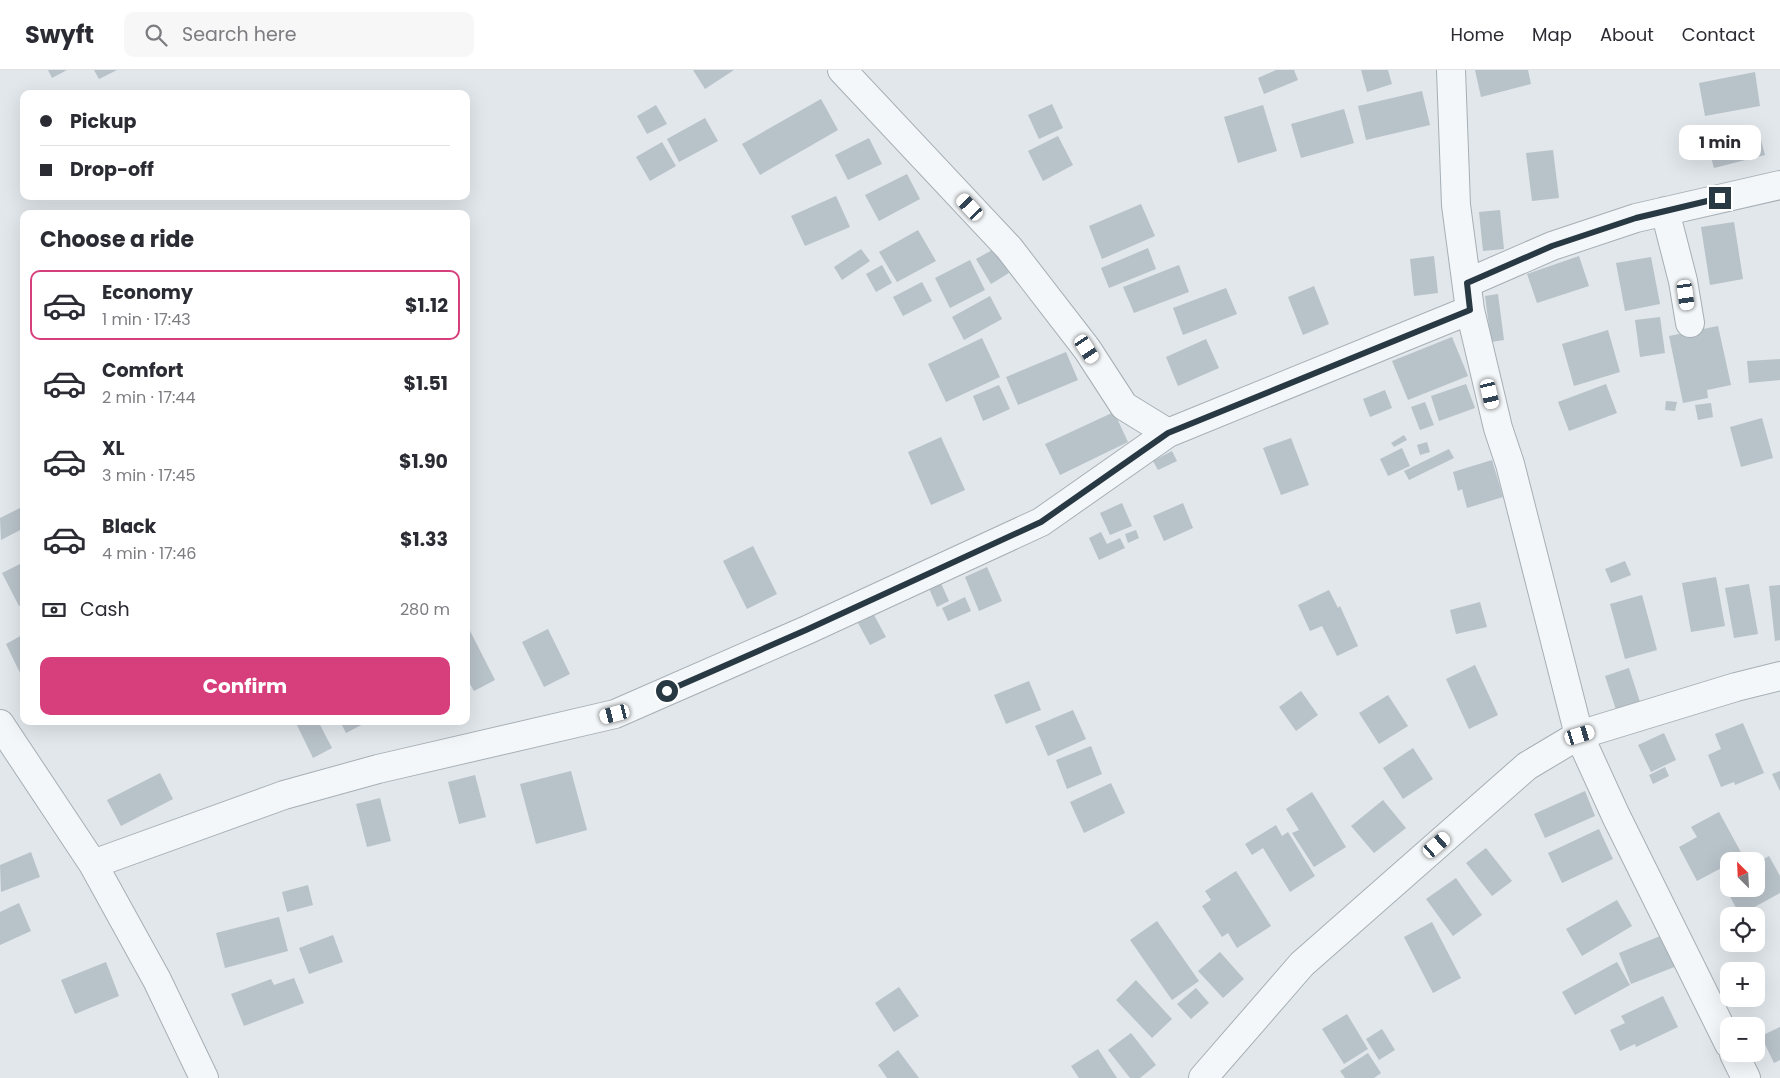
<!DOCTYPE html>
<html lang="en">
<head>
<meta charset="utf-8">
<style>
	body { margin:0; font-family:Poppins,sans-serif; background:#f7f7f7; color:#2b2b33; height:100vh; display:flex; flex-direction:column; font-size:19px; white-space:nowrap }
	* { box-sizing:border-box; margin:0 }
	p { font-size:16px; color:#7c7c81 }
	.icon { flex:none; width:28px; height:28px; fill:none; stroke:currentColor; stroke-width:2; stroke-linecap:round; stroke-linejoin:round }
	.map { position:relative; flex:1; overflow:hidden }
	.sheet { position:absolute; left:20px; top:140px; width:450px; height:515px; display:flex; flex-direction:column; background:#fff; border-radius:10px; box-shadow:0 5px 20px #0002 }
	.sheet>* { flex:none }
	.hud { position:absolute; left:20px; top:20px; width:450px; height:110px; border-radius:10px; box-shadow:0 5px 20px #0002; display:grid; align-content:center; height:110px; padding:0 20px; background:#fff }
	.needle { width:32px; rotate:336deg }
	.controls { position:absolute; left:1720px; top:782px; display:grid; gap:10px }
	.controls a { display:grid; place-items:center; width:45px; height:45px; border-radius:10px; background:#fff; box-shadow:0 5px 20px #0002; font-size:25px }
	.end { position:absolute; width:22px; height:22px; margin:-11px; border:6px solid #283944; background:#fff; box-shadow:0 0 0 2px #fff }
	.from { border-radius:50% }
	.bubble { position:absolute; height:35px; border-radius:10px; background:#fff; box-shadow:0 5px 20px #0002; font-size:16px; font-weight:700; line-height:35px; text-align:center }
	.car { position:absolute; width:15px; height:30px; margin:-15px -8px; border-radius:6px; box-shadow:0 0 4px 1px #0007; background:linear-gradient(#fff 24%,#345 0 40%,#fff 0 76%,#345 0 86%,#fff 0) }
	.hud b { display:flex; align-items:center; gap:18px; height:48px; font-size:19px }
	.hud b+b { border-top:1px solid #e1e1e2 }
	.hud i { width:12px; height:12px; background:#2b2b33 }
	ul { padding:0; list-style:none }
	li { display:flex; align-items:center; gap:15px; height:70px; margin:0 10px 8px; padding:0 10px; border:2px solid transparent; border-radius:10px }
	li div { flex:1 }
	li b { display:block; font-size:19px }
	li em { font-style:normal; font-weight:700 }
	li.active { border-color:#d73f7c }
	li>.icon { width:45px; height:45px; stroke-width:1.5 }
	h2 { padding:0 20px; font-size:22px; line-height:60px }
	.pay { display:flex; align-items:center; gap:12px; height:55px; padding:0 20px; font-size:19px }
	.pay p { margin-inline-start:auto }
	.cta { display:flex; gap:10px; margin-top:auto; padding:10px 20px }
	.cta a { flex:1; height:58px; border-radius:10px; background:#d73f7c; color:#fff; font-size:20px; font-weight:700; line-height:58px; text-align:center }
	header { display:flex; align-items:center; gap:30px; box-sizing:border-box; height:70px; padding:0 25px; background:#fff; border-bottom:1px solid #e1e1e2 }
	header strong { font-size:24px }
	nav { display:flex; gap:28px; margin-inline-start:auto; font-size:18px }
	.search { width:350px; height:45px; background:#f7f7f7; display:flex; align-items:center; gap:12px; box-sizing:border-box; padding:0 18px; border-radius:10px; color:#7c7c81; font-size:19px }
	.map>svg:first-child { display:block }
	.building { fill:#b8c2c9 }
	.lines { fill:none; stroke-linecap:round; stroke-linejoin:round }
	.minor-casing { stroke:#a6afb6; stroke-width:30 }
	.minor { stroke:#f4f7f9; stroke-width:28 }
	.route { stroke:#283944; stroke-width:6 }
</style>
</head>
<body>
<header>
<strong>Swyft</strong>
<div class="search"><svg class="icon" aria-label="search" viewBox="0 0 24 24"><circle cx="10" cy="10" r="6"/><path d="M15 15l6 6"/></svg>Search here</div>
<nav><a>Home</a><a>Map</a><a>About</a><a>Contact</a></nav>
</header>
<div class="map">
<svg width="1780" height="1008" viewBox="0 0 1780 1008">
	<rect width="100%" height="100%" fill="#e1e7eb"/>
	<path class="building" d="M48,0H67L52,8Z
		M94,0H117L99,9Z
		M693,0H734L705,19Z
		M1276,0H1294L1298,10L1264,24L1258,8Z
		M1361,0H1388L1392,14L1367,22Z
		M1475,0H1528L1531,14L1481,27Z
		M1755,2L1760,36L1705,46L1699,13Z
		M1422,21L1430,55L1366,70L1358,36Z
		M821,29L838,60L760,105L742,74Z
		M1052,34L1063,58L1039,69L1028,45Z
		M656,35L667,54L647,64L637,46Z
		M1263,35L1277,81L1238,93L1224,47Z
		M1344,39L1354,73L1301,88L1291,54Z
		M705,48L718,71L679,92L667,69Z
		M1758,59L1765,85L1714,98L1707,73Z
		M1058,66L1073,95L1043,111L1028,81Z
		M869,68L882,94L848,110L835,85Z
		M662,72L676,96L650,111L636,87Z
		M1553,80L1559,128L1532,131L1526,83Z
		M907,104L920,129L879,151L865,125Z
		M836,126L850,157L805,176L791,146Z
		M1141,134L1155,166L1102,189L1089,156Z
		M1500,140L1504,179L1483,181L1479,142Z
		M1734,152L1743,209L1710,215L1701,157Z
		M918,160L936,191L897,212L879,182Z
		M1148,178L1156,199L1109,218L1101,198Z
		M861,179L870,191L842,210L834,197Z
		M994,179L1009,203L991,214L976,189Z
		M1434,186L1438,223L1414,226L1410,189Z
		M1579,186L1589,216L1537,233L1527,204Z
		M1651,187L1660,234L1625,241L1616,193Z
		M970,190L985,220L950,238L935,208Z
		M882,195L892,213L876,222L866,204Z
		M1179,195L1189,222L1134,243L1123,217Z
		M922,212L932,231L903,246L893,227Z
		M1314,216L1329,254L1303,265L1288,227Z
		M1226,218L1237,244L1183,265L1173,238Z
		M1498,224L1504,270L1491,272L1485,226Z
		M990,226L1002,249L964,270L952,247Z
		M1660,247L1665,283L1640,287L1635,250Z
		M1718,256L1731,315L1707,320L1708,328L1683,333L1669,266Z
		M1608,260L1620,302L1574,316L1562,274Z
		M1452,267L1468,306L1408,330L1392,291Z
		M982,268L1000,307L946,332L928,294Z
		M1206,269L1219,298L1178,316L1166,287Z
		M1066,282L1078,310L1018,335L1006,307Z
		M1780,289V310L1749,313L1747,291Z
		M1466,314L1475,338L1439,351L1431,326Z
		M1606,314L1617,343L1569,361L1558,332Z
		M999,315L1010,339L983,351L973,326Z
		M1385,320L1392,338L1370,347L1363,329Z
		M1666,331L1677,332L1675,341L1665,340Z
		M1425,332L1434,355L1420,360L1411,337Z
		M1711,333L1713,347L1698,350L1695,335Z
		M1114,342L1128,372L1060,405L1045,374Z
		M1762,348L1773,388L1741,397L1730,357Z
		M1404,365L1407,370L1394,377L1391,373Z
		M941,367L965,420L931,435L908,382Z
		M1291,368L1309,415L1281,425L1263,378Z
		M1427,372L1430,382L1420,385L1417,375Z
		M1402,378L1410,396L1388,406L1380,389Z
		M1449,379L1454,388L1409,410L1404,401Z
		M1172,381L1177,391L1158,400L1153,391Z
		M1492,390L1503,427L1467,438L1462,419L1458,421L1453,402Z
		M1122,433L1132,456L1110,465L1100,443Z
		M1183,433L1193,458L1164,471L1153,446Z
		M20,438L24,444V458L1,470L0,448Z
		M1136,460L1139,468L1128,473L1125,464Z
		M1101,462L1107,474L1120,468L1125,478L1099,490L1089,468Z
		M753,476L777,524L747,539L723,491Z
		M1625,491L1631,505L1611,513L1605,499Z
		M24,492V533L19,536L2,503Z
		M987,497L1002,531L979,541L965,507Z
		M1716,507L1725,556L1691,562L1682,513Z
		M940,511L949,531L937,537L928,516Z
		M1749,514L1758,564L1734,568L1725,518Z
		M1780,515V570L1775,571L1769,516Z
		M1329,520L1338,538L1340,536L1358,576L1337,586L1322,556L1310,561L1298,535Z
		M1642,525L1657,580L1625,589L1610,534Z
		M965,527L971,541L948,551L942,538Z
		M1480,532L1487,557L1456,564L1450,540Z
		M874,545L886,567L870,575L858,553Z
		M466,553L495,610L474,621L466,607Z
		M548,559L570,604L544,617L522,572Z
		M24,564V604L21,605L6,574Z
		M1475,595L1498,645L1469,659L1446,609Z
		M1629,598L1642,638L1618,646L1605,606Z
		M1029,611L1041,640L1006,654L994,625Z
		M1301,621L1318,645L1296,661L1279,637Z
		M1388,625L1408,656L1379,674L1359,643Z
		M1073,640L1086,669L1048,686L1035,656Z
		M295,651H318L332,678L313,688Z
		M340,651H369L346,663Z
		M1743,653L1764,703L1735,715L1734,712L1721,717L1708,685L1721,679L1715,664Z
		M1664,663L1676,690L1651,702L1638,675Z
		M1091,676L1102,704L1067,719L1056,690Z
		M1413,678L1433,709L1403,729L1383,698Z
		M1665,697L1669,706L1653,714L1649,705Z
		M571,701L587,760L536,774L520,714Z
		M1780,701V721L1772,704Z
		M160,703L173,729L121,756L107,730Z
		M475,705L486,747L459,754L448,712Z
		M1111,713L1125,743L1084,763L1070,732Z
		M1585,721L1595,746L1545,768L1534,744Z
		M1312,722L1346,777L1314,797L1292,763L1299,760L1286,739Z
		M380,728L391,771L367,777L356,734Z
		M1383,730L1406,758L1374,783L1351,756Z
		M1719,742L1743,786L1734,791H1729V794L1697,811L1679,777L1697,767L1691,757Z
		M1276,755L1282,766L1288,762L1315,806L1290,822L1263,778L1252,785L1245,774Z
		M1599,759L1613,789L1562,813L1548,783Z
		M1486,778L1512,811L1492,826L1466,793Z
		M31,782L40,807L1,822L0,795Z
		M1769,786L1780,806V823L1740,845L1722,812L1729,808V819H1756V793Z
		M1236,801L1271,856L1237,878L1228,863L1222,867L1202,836L1211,830L1205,821Z
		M1456,808L1482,845L1453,866L1426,829Z
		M308,815L313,835L287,842L282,822Z
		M1617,830L1632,856L1582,886L1566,859Z
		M19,833L31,861L0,875V842Z
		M279,847L288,881L225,898L216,863Z
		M1157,851L1199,911L1172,930L1130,870Z
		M1432,852L1461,908L1433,923L1404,867Z
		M1665,864L1677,896L1631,914L1619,883Z
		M333,865L343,892L309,904L299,878Z
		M1220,882L1244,909L1223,928L1198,901Z
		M106,892L119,926L75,944L61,910Z
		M1617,892L1630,915L1575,945L1562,922Z
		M294,908L304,933L244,956L231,924L271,909L274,915Z
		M1136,910L1172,949L1152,968L1116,930Z
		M899,917L919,946L894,962L875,933Z
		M1196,918L1209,933L1191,949L1177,934Z
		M1663,926L1678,957L1636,977L1635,974L1620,981L1610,960L1625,953L1621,946Z
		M1347,944L1368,979L1344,994L1322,959Z
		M1780,957V990L1774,993L1761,966Z
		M1382,959L1395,980L1379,990L1366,969Z
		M1131,963L1156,995L1140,1008H1130L1108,980Z
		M1098,979L1117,1008H1079L1071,996Z
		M898,980L919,1008H887L878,995Z
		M1368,983L1381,1003L1374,1008H1345L1340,1001Z"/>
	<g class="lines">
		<g class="minor-casing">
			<path id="minor" d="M842,0L1009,178L1087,279L1124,336L1168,363L1470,240
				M1451,0L1456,135L1470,240L1498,358L1510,394L1579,665L1616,746L1729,974
				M1665,141L1683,211L1690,253
				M1467,213L1552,176L1636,148L1780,115
				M0,654L93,794L157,910L204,1008
				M93,794L284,725L378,699L615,644L807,560L1041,452L1168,363
				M1734,984L1746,1008
				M1203,1008L1302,894L1527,696L1579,665L1736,617L1780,606"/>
		</g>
		<use href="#minor" class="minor"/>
	</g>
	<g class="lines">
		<path class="route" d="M667,621L806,560L1041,452L1168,363L1470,240L1467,213L1552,176L1636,148L1720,128"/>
	</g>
</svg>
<div class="controls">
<a><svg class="needle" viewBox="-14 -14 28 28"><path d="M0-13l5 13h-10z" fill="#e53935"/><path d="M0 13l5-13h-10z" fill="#7c7c81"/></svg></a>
<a><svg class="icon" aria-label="locate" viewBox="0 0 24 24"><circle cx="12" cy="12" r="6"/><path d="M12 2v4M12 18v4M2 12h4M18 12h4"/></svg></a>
<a>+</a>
<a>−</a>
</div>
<i class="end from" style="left:667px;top:621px"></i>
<i class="end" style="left:1720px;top:128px"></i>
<div class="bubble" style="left:1679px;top:55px;width:82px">1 min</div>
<i class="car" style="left:970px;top:137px;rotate:317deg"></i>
<i class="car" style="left:1686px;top:225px;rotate:172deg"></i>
<i class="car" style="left:1087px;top:279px;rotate:147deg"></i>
<i class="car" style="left:1490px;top:324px;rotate:167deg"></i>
<i class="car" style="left:615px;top:644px;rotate:256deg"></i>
<i class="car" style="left:1580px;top:665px;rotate:73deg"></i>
<i class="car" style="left:1437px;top:775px;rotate:49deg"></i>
<div class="hud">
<b><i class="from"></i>Pickup</b>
<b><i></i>Drop-off</b>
</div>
<section class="sheet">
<h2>Choose a ride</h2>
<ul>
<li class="active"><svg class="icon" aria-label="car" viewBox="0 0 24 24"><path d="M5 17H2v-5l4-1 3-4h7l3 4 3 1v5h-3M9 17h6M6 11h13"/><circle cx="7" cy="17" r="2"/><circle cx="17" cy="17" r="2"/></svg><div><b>Economy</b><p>1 min · 17:43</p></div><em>$1.12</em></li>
<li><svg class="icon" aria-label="car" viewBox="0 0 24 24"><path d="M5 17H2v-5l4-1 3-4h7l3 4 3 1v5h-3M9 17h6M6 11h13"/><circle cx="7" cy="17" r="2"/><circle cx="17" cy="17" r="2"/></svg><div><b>Comfort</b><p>2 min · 17:44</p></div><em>$1.51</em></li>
<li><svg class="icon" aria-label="car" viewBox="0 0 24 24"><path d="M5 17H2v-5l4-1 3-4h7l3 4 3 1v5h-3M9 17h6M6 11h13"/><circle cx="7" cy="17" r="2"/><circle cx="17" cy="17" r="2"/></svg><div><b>XL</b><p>3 min · 17:45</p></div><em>$1.90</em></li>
<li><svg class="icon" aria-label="car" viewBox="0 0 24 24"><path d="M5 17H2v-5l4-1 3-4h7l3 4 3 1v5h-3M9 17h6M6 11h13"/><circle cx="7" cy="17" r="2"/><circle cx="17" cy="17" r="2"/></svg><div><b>Black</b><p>4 min · 17:46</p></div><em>$1.33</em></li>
</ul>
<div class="pay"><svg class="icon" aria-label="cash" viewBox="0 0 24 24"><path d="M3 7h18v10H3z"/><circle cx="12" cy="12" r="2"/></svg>Cash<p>280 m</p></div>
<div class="cta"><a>Confirm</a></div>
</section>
</div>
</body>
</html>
